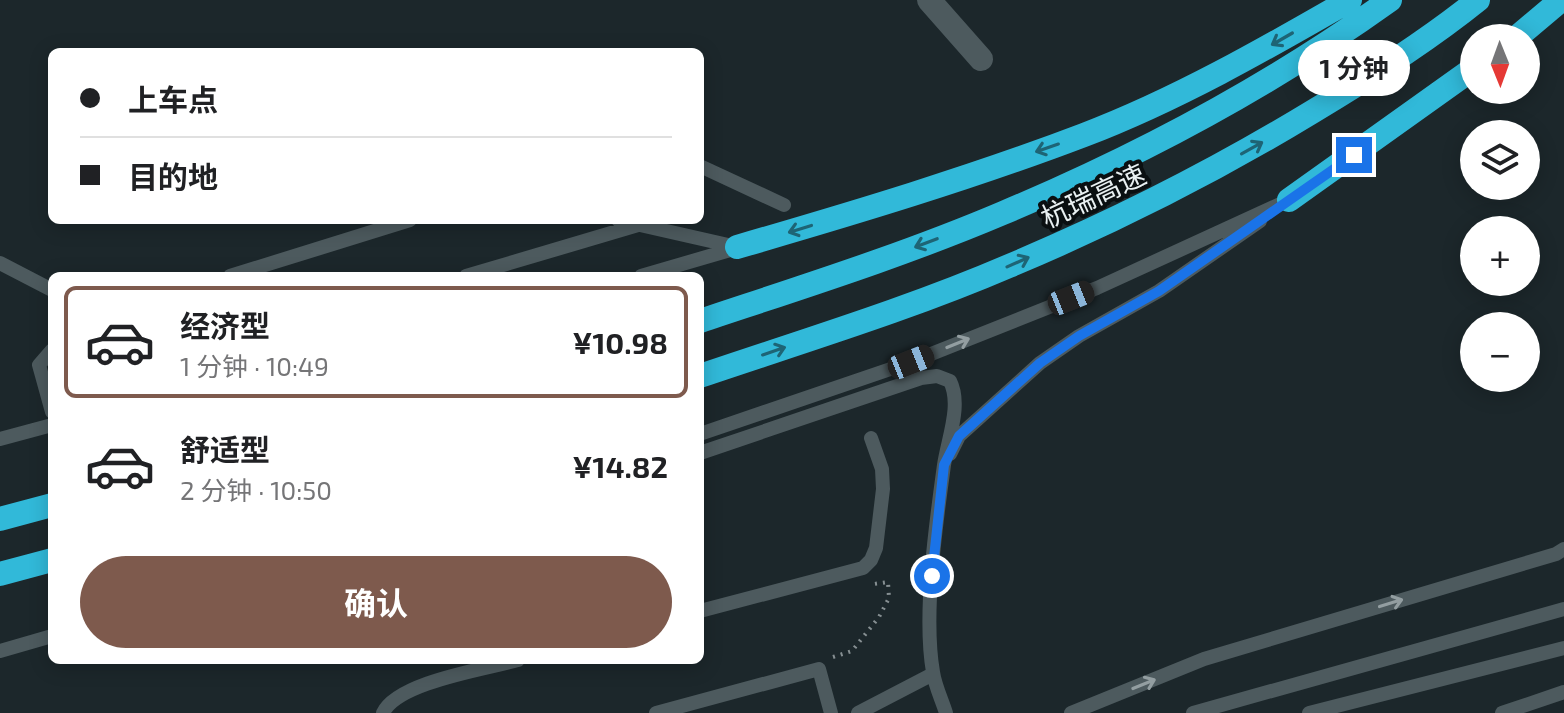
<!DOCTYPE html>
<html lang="zh">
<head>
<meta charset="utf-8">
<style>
	body { margin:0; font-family:"Exo 2","Noto Sans SC",sans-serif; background:#f6f6f6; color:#202124; height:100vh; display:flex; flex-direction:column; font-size:30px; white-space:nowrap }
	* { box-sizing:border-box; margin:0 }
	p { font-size:26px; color:#757577 }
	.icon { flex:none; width:44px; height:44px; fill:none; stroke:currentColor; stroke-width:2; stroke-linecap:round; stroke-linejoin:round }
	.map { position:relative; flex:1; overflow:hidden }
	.sheet { position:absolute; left:48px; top:272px; width:656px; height:392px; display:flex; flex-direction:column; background:#fff; border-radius:12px; box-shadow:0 4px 20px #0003 }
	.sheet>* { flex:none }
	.banner { position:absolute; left:48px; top:48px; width:656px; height:176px; border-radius:12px; box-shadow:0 4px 20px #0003; display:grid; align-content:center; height:176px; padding:0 32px; background:#fff }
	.needle { width:52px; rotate:179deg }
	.tools { position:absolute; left:1460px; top:24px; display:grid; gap:16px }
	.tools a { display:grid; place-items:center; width:80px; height:80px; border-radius:50%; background:#fff; box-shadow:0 4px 20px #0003; font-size:40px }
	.end { position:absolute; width:36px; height:36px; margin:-18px; border:10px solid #1a73e8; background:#fff; box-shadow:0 0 0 4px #fff }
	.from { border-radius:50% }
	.bubble { position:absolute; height:56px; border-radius:28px; background:#fff; box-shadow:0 4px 20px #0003; font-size:26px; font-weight:700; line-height:56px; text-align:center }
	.car { position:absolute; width:24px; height:48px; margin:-24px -12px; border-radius:10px; box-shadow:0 0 6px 2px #0007; background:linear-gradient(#222 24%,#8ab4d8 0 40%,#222 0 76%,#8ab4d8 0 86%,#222 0) }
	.banner b { display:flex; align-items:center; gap:28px; height:76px; font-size:30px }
	.banner b+b { border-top:2px solid #e0e0e0 }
	.banner i { width:20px; height:20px; background:#202124 }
	ul { padding:14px 0 0; list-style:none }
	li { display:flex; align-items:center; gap:24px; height:112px; margin:0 16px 12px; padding:0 16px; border:4px solid transparent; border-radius:12px }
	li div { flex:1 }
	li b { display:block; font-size:30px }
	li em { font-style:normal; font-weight:700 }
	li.current { border-color:#7e5a4d }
	li>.icon { width:72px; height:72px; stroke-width:1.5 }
	.button { display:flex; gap:16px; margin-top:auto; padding:16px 32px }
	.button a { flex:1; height:92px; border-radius:48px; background:#7e5a4d; color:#fff; font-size:32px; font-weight:700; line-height:92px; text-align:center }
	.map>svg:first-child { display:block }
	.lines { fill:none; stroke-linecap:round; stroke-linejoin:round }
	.path { stroke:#868f92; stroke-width:4; stroke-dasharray:2 6; stroke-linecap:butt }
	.lane { stroke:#4d5a5e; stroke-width:14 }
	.street { stroke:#4d5a5e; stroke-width:24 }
	.highway { stroke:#31b9d9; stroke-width:24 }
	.oneway { stroke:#1e6475 }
	.oneway2 { stroke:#939ea1 }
	.route { stroke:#1a73e8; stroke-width:10 }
	.labels { text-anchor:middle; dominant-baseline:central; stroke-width:8; stroke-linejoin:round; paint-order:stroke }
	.street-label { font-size:28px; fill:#e9f0f2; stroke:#0a0f11 }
</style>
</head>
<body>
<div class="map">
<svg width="1564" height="713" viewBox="0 0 1564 713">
	<rect width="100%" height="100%" fill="#1c272b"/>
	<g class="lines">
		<path class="path" d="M833,657L852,651L879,617L889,598L888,582L874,584"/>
		<path class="lane" d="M700,166L784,205
			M618,220L737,247
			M0,263L52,290
			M230,276L410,220
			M466,276L638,225
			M641,276L737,248
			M52,350L39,365L52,412
			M700,434L911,362L1097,288L1289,200
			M0,439L52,425
			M700,453L921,378L937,376L950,381C962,405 948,438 944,465C936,523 923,615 933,672C935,686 942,700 946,713
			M950,454L959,436L1040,363L1079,336L1159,291L1260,221
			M700,611L863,568L871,560L876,548L883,489L882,469L871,438
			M0,651L52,636
			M383,713C397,682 486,669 518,660
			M656,713L819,669L831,713
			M858,713L933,674
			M1071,713L1204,659L1556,554L1564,549
			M1193,713L1564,609
			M1309,713L1564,648
			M1502,713L1564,692"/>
		<path class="street" d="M929,0L981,59"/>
		<path class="highway" d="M1516,38L1561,0
			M1289,200L1474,68
			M737,247C854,213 971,178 1084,135C1176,100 1265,49 1350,0
			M700,321C802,287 904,255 1003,213C1139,156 1270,86 1390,0
			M700,376C803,341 909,309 1009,266C1114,222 1215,171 1312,112C1369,78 1426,42 1478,0
			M0,519L52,505
			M0,574L52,560"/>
	</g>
	<defs><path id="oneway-shaft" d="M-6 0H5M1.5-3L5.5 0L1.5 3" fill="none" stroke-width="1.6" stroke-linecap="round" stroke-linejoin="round" transform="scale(2)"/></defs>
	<g class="oneway">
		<use href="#oneway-shaft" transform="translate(1282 39) rotate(150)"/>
		<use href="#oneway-shaft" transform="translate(1047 148) rotate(161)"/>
		<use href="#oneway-shaft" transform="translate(1252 148) rotate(-29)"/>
		<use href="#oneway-shaft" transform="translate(800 229) rotate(163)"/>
		<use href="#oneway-shaft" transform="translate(926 243) rotate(159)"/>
		<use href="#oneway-shaft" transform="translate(1018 262) rotate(-24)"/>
		<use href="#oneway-shaft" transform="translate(774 351) rotate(-19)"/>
	</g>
	<g class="oneway2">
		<use href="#oneway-shaft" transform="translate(958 343) rotate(-22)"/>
		<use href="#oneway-shaft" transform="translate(1391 603) rotate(-17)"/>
		<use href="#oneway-shaft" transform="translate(1144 684) rotate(-22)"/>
	</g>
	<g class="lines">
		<path class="route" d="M932,576L944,465L959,436L1040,363L1079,336L1159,291L1354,155"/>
	</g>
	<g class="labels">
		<g class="street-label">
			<text transform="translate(1093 195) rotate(-25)">杭瑞高速</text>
		</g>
	</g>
</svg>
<div class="tools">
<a><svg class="needle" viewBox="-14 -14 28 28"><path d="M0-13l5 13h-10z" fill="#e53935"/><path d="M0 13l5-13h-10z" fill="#757577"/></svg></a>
<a><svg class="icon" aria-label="layers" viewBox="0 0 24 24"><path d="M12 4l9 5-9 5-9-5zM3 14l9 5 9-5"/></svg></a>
<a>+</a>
<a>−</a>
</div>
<i class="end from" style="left:932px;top:576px"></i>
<i class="end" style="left:1354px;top:155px"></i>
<div class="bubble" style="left:1298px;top:40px;width:112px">1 分钟</div>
<i class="car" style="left:1071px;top:298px;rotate:68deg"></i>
<i class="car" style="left:911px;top:362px;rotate:68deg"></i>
<div class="banner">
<b><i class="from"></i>上车点</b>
<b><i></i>目的地</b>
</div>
<section class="sheet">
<ul>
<li class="current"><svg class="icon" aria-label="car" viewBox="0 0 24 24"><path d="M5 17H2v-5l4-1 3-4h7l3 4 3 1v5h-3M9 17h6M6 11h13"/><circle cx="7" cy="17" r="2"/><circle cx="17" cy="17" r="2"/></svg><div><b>经济型</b><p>1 分钟 · 10:49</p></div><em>¥10.98</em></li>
<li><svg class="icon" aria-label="car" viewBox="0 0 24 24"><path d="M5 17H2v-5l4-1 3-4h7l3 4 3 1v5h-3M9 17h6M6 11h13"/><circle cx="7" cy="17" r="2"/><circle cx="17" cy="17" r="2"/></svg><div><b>舒适型</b><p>2 分钟 · 10:50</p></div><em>¥14.82</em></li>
</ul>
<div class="button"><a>确认</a></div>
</section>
</div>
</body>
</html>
